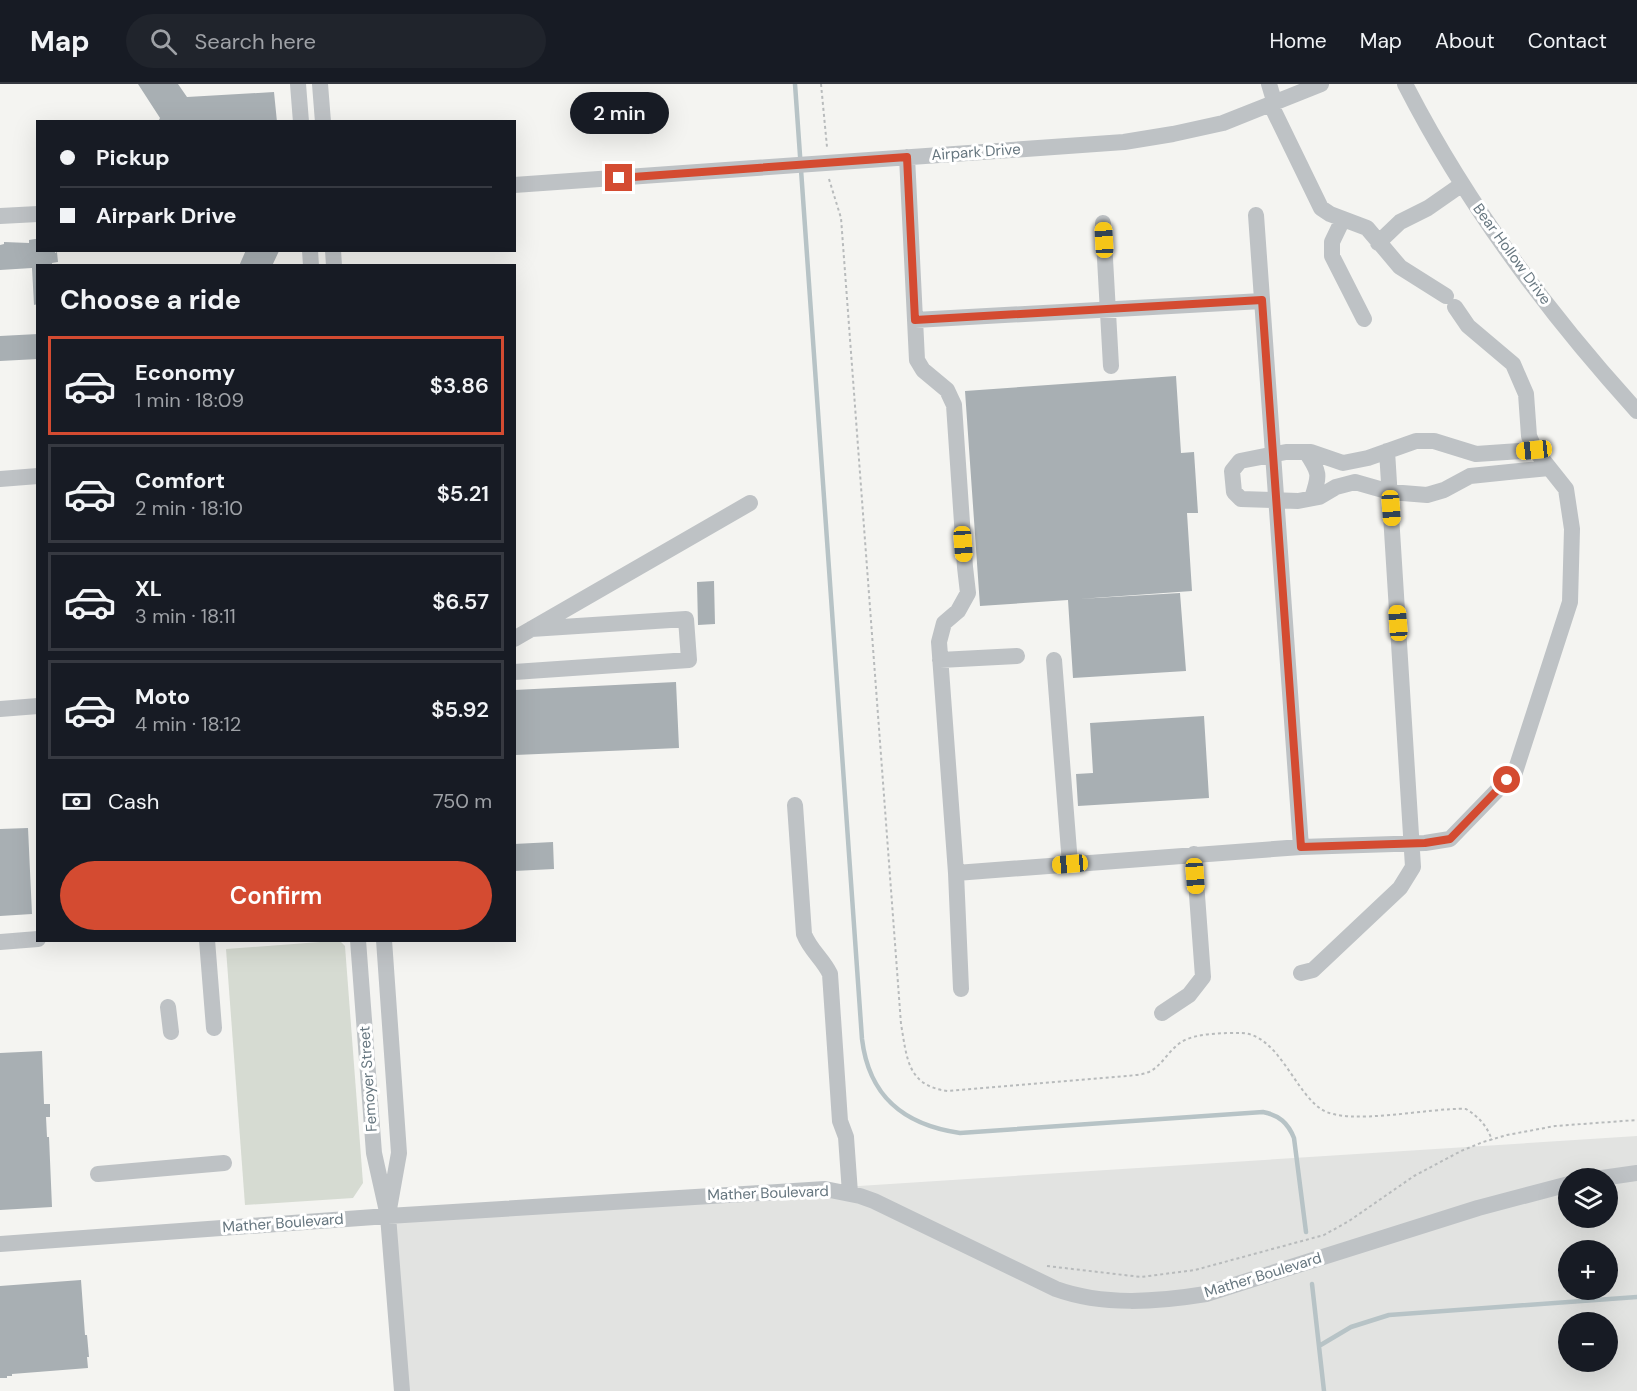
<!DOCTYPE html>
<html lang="en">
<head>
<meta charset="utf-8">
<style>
	body { margin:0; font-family:"DM Sans",sans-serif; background:#20242c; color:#f1f3f6; height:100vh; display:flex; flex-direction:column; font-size:22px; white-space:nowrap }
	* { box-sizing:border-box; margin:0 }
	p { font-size:20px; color:#9ea1a6 }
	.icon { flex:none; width:33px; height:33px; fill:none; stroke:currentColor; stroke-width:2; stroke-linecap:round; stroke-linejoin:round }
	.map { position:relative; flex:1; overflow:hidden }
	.details { position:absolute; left:36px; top:180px; width:480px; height:678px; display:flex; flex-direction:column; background:#171b24; border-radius:0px; box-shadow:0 6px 24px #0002 }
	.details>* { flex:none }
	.hud { position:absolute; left:36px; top:36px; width:480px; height:132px; border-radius:0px; box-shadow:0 6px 24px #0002; display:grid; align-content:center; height:132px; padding:0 24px; background:#171b24 }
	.buttons { position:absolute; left:1558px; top:1084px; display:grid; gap:12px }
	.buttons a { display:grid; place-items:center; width:60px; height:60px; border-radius:50%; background:#171b24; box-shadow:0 6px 24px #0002; font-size:30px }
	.end { position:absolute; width:27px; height:27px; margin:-14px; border:8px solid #d44b31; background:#fff; box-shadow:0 0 0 3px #fff }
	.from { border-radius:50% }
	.bubble { position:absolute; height:42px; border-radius:21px; background:#171b24; box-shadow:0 6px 24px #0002; font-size:20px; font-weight:600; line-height:42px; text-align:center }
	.car { position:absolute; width:18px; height:36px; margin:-18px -9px; border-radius:8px; box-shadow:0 0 4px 2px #0007; background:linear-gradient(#f5c518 24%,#345 0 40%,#f5c518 0 76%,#345 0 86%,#f5c518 0) }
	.hud b { display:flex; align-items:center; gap:21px; height:57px; font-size:22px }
	.hud b+b { border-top:2px solid #363941 }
	.hud i { width:15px; height:15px; background:#f1f3f6 }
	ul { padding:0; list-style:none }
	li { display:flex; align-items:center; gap:18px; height:99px; margin:0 12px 9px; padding:0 12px; border:3px solid #363941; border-radius:0px }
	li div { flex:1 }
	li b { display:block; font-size:22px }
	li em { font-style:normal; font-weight:600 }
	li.selected { border-color:#d44b31 }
	li>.icon { width:54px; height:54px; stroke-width:1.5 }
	h2 { padding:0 24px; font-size:27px; line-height:72px }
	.pay { display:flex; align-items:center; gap:15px; height:66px; padding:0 24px; font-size:22px }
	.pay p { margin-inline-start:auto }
	.action { display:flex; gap:12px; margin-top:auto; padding:12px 24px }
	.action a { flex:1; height:69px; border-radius:36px; background:#d44b31; color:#fff; font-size:24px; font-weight:600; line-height:69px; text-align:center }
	header { display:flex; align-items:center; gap:36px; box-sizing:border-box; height:84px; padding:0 30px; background:#171b24; border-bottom:2px solid #363941 }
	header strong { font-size:28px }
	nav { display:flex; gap:33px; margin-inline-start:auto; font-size:21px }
	.search { width:420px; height:54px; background:#20242c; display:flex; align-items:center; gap:15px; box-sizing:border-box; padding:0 21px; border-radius:33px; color:#9ea1a6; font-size:22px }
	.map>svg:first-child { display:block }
	.built { fill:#e2e3e1; fill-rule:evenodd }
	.green { fill:#d6dbd2 }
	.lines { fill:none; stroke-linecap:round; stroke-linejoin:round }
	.stream { stroke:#b7c3c6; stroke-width:4.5 }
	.building { fill:#a8afb3 }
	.path { stroke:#b8bbbc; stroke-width:2; stroke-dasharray:3 3; stroke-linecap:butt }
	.minor { stroke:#bec2c5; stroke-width:16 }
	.route { stroke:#d44b31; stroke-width:8 }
	.labels { text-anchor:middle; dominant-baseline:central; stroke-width:6; stroke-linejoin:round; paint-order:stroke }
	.street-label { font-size:15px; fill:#66767f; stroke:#fff }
</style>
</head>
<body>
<header>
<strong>Map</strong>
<div class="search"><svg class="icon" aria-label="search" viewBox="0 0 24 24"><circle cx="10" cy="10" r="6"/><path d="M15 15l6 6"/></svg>Search here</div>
<nav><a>Home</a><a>Map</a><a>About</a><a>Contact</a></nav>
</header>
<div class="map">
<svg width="1637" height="1307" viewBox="0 0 1637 1307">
	<rect width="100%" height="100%" fill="#f4f4f1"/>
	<path class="built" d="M1637,1052V1307H402L391,1132ZM1569,1095H1608V1134H1569ZM1569,1167H1608V1206H1569ZM1569,1239H1608V1278H1569Z"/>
	<path class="green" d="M333,857H340L345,862L363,1099L353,1114L245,1121L226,865Z"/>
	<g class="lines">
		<path class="stream" d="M795,0L862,955C869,1013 904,1041 960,1049L1263,1028C1279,1031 1288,1039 1294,1054L1306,1148
			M1312,1200L1324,1307
			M1319,1262L1351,1243L1389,1231L1637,1213"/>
	</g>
	<path class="building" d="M138,0H178L187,13L274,8L277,38H158L160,34Z
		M35,155H38V166H55V169L57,168L58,178L52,179V182H38V220L34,221L32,184L0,186V161L4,160V158L29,159V156Z
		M246,166H277L279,167L272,182H239Z
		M38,250V275L0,277V252Z
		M1176,292L1181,369L1194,368L1198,429H1187L1192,507L1079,515L1180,509L1186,587L1073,594L1068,516L980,522L965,307Z
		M714,497L715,540L698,541L697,498Z
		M676,598L679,664L515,671L514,606Z
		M1204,632L1209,714L1078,722L1076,690L1093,689L1090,639Z
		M28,744L32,830L0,832V745Z
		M553,758L554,785L514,787V760Z
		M42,967L44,1020H50V1033H46L47,1053H49L52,1123L0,1126V969Z
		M81,1196L85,1251H87L89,1273H87L88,1284L12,1290V1292H7V1294H0V1202Z"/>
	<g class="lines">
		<path class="path" d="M821,0L827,63
			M829,95L841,134L901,940C907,974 907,1002 948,1007L1127,992C1134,991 1142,991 1149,988C1163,981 1169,965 1183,957C1198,949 1223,949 1241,949C1278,950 1294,1007 1321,1025C1347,1043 1431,1023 1466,1025C1479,1033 1487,1042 1492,1056
			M1047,1182L1141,1193L1195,1186L1324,1151L1349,1137L1414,1092L1461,1067L1483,1058L1507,1051L1555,1042L1637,1036"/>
		<path class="minor" d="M298,0L301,38
			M320,0L323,38
			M1269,0L1275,20
			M1405,0C1466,119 1547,228 1637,327
			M1271,21L1321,124L1330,130L1367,144L1400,183L1446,212
			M907,73L917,276L923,286L947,306L954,321L965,483L968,509L958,527L944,539L939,558L956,789L961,905
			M514,101L1124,58L1173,50L1223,39L1321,0
			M1256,131L1301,763
			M0,132L38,130
			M1343,135L1332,158V172L1364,235
			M1103,139L1111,282
			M1378,159L1400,138L1428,124L1461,101
			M310,166L311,182
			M333,166L334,182
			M915,236L1262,217
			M1535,366L1476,370L1434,357H1416L1368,374L1343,379L1311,368H1286L1240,377L1232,387L1234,408L1241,415L1298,417L1319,413L1336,403L1355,398L1390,408L1427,411L1444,406L1470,392L1549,384
			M1306,368C1320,389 1320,390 1312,414
			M0,395L38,392
			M514,555L750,419
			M940,576L1017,572
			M1054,576L1070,780
			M514,588L689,576L686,535L531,545
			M0,625L38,622
			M795,721L804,850C810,866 823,875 830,890L840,1037L846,1053L850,1109
			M956,789L1301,763L1425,759L1450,755L1515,688L1570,518L1572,445L1566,405L1535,366L1529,352L1526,310L1513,280L1468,242L1455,223
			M207,856L214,944
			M358,856L374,1069L388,1132L402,1307
			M384,856L399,1069L389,1125
			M0,858L38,855
			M1301,889L1313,886L1400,804L1413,783L1387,367
			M168,923L171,948
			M1162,929L1189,911L1203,893L1194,770
			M98,1090L224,1079
			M1595,1095L1637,1089
			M0,1160L388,1132L825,1105L860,1112L874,1117L1056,1205C1103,1222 1157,1218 1206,1210L1478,1124L1569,1100"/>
	</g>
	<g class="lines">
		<path class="route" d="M619,94L907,73L915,236L1262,216L1301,763L1425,759L1450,755L1507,696"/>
	</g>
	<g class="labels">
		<g class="street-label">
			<text transform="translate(976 68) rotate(-4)">Airpark Drive</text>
			<text transform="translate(1512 170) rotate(54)">Bear Hollow Drive</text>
			<text transform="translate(368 995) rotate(-94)">Femoyer Street</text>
			<text transform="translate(768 1109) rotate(-2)">Mather Boulevard</text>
			<text transform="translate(283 1139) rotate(-4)">Mather Boulevard</text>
			<text transform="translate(1263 1191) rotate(-17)">Mather Boulevard</text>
		</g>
	</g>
</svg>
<div class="buttons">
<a><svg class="icon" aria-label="layers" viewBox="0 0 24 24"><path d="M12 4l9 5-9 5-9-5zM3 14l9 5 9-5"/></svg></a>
<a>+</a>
<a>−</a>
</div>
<i class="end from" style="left:1507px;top:696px"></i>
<i class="end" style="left:619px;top:94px"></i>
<div class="bubble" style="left:570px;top:8px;width:99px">2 min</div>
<i class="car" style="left:1104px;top:156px;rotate:357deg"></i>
<i class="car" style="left:1534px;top:366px;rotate:264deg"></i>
<i class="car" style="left:1391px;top:424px;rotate:176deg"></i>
<i class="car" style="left:963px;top:460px;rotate:176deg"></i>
<i class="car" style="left:1398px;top:539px;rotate:356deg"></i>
<i class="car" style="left:1070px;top:780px;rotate:265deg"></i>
<i class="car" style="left:1195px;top:792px;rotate:176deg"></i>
<div class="hud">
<b><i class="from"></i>Pickup</b>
<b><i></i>Airpark Drive</b>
</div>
<section class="details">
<h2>Choose a ride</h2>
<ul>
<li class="selected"><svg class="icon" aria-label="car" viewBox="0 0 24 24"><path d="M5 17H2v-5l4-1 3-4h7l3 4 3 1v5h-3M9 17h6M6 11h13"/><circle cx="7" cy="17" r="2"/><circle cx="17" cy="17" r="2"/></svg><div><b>Economy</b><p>1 min · 18:09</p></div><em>$3.86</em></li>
<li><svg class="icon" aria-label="car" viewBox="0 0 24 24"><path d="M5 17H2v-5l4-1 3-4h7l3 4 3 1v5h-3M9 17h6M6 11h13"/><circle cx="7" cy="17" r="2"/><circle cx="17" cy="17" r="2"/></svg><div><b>Comfort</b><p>2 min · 18:10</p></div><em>$5.21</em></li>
<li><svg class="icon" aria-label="car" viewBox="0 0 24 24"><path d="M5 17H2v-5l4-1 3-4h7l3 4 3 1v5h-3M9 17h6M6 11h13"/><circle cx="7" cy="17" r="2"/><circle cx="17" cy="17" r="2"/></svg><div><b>XL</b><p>3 min · 18:11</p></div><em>$6.57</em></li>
<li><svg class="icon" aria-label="car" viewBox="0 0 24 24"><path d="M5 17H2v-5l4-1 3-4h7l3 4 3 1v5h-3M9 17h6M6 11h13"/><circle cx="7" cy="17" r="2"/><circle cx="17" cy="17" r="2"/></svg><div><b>Moto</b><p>4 min · 18:12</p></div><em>$5.92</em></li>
</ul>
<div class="pay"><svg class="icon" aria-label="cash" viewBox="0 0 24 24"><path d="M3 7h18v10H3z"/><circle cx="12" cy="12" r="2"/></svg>Cash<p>750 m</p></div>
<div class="action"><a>Confirm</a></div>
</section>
</div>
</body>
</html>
